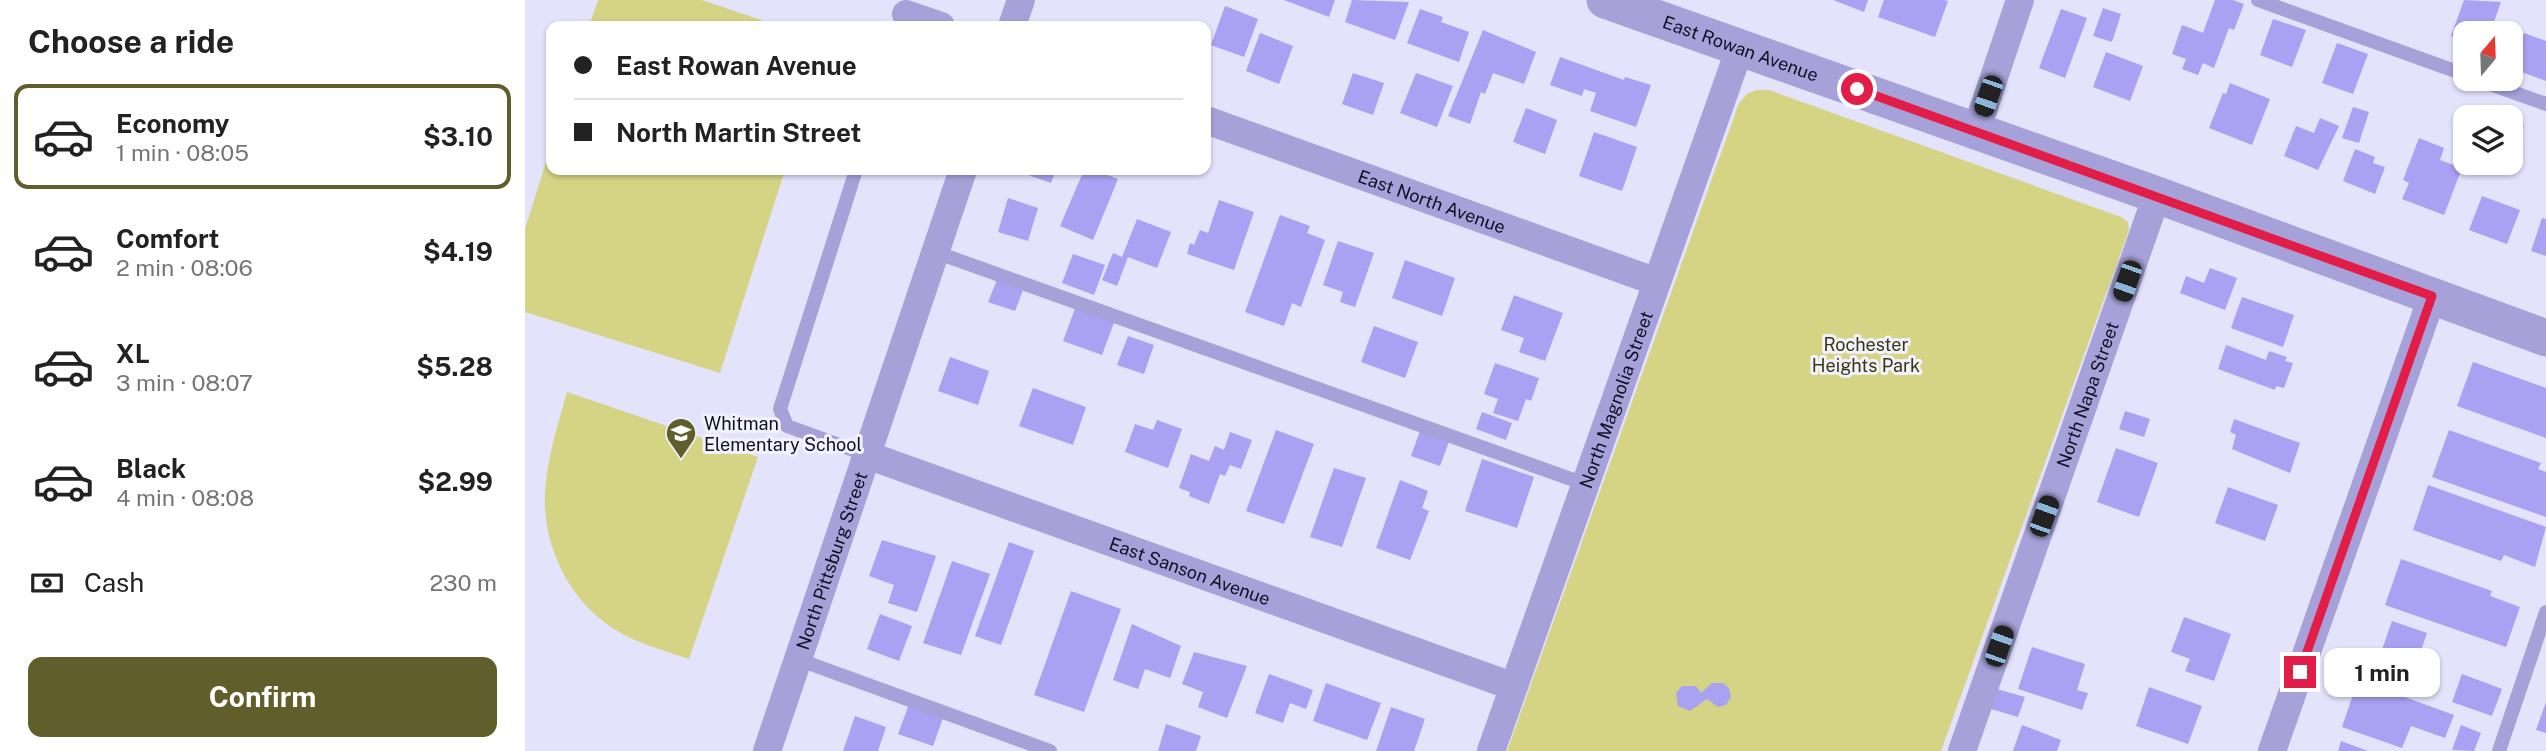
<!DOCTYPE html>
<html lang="en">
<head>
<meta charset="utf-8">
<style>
	body { margin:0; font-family:"Public Sans",sans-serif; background:#f2f2f2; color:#222; height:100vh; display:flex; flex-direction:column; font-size:26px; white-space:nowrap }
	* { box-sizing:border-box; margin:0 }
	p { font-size:23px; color:#767676 }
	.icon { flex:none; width:38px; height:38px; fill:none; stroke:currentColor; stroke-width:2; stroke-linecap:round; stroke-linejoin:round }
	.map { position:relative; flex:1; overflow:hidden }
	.drawer { display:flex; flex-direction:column; background:#fff; width:525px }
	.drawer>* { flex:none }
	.guide { position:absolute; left:21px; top:21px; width:665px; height:154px; border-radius:14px; box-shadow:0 2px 5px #0004; display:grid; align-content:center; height:154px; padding:0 28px; background:#fff }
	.needle { width:46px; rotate:19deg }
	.buttons { position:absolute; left:1928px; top:21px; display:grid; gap:14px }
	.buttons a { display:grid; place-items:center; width:70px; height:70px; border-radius:14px; background:#fff; box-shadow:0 2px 5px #0004; font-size:35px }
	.end { position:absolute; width:32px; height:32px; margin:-16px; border:9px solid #e11d48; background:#fff; box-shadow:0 0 0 4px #fff }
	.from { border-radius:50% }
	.bubble { position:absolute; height:49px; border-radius:14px; background:#fff; box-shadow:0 2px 5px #0004; font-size:23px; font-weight:700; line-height:49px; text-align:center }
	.car { position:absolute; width:21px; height:42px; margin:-21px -10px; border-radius:9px; box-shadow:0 0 5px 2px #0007; background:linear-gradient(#222 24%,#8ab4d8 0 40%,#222 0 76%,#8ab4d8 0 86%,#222 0) }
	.guide b { display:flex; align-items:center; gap:24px; height:66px; font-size:26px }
	.guide b+b { border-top:2px solid #e0e0e0 }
	.guide i { width:18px; height:18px; background:#222 }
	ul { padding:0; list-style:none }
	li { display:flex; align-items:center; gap:21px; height:105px; margin:0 14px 10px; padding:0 14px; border:4px solid transparent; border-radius:14px }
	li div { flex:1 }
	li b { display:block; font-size:26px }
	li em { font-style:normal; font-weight:700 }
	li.selected { border-color:#605f2c }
	li>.icon { width:63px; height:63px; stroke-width:1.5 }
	h2 { padding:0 28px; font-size:32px; line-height:84px }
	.pay { display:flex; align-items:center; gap:18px; height:77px; padding:0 28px; font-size:26px }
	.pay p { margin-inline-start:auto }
	.action { display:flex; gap:14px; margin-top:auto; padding:14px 28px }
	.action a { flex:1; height:80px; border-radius:14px; background:#605f2c; color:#fff; font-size:28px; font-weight:700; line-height:80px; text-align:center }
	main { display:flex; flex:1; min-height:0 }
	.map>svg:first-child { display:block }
	.green { fill:#d5d384 }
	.building { fill:#a9a1f2 }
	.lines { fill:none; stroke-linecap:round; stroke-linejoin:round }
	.service { stroke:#a6a2d9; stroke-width:14 }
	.minor { stroke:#a6a2d9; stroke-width:28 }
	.tertiary { stroke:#a6a2d9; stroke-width:37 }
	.route { stroke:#e11d48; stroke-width:9 }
	.labels { text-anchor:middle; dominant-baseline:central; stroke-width:6; stroke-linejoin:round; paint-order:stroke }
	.street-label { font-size:18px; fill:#110f24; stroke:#f2f2fe }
	.park-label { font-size:18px; fill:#38370f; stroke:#f2f2fe }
	.poi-label { font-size:18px; fill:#110f24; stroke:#f2f2fe; text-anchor:start }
</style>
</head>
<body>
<main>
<section class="drawer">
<h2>Choose a ride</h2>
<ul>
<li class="selected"><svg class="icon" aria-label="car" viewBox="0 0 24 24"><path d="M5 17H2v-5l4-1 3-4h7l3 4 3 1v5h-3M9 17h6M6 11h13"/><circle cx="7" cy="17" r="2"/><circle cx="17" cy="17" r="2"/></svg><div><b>Economy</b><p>1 min · 08:05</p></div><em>$3.10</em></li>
<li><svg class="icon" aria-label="car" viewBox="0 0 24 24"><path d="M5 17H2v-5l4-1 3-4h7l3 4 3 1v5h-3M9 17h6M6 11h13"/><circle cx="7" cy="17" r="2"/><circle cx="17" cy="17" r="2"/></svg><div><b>Comfort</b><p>2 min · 08:06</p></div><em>$4.19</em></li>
<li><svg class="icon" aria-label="car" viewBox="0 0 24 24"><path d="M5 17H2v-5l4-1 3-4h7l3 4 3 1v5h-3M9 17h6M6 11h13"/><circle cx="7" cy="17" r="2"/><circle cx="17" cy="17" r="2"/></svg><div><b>XL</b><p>3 min · 08:07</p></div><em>$5.28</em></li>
<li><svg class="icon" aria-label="car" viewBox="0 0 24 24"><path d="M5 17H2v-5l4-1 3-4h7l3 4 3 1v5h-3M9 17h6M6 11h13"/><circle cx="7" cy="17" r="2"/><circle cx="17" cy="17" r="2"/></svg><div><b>Black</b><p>4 min · 08:08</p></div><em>$2.99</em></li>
</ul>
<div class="pay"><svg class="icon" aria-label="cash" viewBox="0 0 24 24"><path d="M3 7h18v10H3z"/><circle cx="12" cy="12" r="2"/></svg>Cash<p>230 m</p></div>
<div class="action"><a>Confirm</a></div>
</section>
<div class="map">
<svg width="2021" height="751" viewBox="0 0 2021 751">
	<rect width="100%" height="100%" fill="#e4e3fc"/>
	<path class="green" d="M73,0H177L254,26H64Z
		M1231,90H1244L1596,217L1603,222L1604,230L1416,751H982L1214,103L1222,94Z
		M26,146V170H260L195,373L0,312V229Z
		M42,392L233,457L164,659C146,653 126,647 108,639C51,614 17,553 20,492C22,457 33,425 42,392Z"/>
	<path class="building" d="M759,0H810L804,17Z
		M827,0L884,2L870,40L820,22Z
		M1308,0H1343L1339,12Z
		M1359,0H1419L1423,1L1410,37L1353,17Z
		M1690,0H1708L1719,4L1709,30L1704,28L1689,68L1678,63L1673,75L1657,69L1661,59L1647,54L1657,25L1678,33Z
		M1939,0L1976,2L1965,33H1941V42L1926,36Z
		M700,6L733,19L719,57L686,45Z
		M1578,8L1596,14L1587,42L1568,36Z
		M895,9L918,17L916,22L944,32L934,62L882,43Z
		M1536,9L1562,18L1540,78L1514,68Z
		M1748,19L1781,30L1767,67L1735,55Z
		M958,30L1011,52L999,84L968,73L960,94L956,92L945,124L923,116Z
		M735,33L768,46L754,84L721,71Z
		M1999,33L2021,41V81L1986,68Z
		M1812,43L1843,54L1828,94L1797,83Z
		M1581,52L1618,66L1605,101L1568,87Z
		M1035,57L1099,80L1100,77L1126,85L1111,127L1065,111L1071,93L1059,89L1057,96L1025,85Z
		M828,73L859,83L848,115L817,104Z
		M891,73L928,86L912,127L875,113Z
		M1705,83L1745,99L1727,145L1684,128L1698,93L1701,94Z
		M1828,107L1844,112L1834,143L1817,138Z
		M1001,108L1032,120L1020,154L988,142Z
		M1795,118L1814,126L1793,170L1759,156L1771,126L1789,133Z
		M1986,120L1999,125L1991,147L1986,145Z
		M1069,132L1112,147L1097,191L1054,176Z
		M1894,138L1919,148L1915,160L1937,168L1919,215L1877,199L1884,183L1878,180Z
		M1830,149L1850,157L1848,163L1860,167L1850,194L1818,181Z
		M489,170H531L526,183Z
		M559,170H570L593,179L568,240L535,226Z
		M1957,196L1995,210L1982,244L1944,230Z
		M483,198L513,208L503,241L473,232Z
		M694,200L729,212L709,270L662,254L665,243L669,245L675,230L683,233Z
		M755,215L785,226L782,233L800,240L776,307L767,303L759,326L720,312Z
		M2017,218L2021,219V256L2006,251Z
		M612,219L646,232L632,268L603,257L592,286L577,280L588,253L597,257Z
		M813,241L849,253L830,307L815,302L818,292L798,285Z
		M548,254L580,265L569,295L537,283Z
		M880,260L930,278L917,316L867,298Z
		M1685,268L1712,278L1700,310L1655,293L1661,276L1679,283Z
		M472,280L498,290L490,311L463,302Z
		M989,295L1038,313L1020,361L994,352L999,338L976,330Z
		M1717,297L1769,315L1758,347L1706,328Z
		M551,306L590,320L577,355L538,341Z
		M849,326L893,342L880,378L836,362Z
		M603,336L629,345L619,374L592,365Z
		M1701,345L1741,360L1744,351L1762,357L1760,361L1768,363L1759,388L1751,386L1750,390L1693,369Z
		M425,357L464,371L453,405L413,391Z
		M1948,362L2021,388V438L1932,406Z
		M970,363L1014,378L1006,401L1001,399L993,421L968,413L973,399L959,394Z
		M508,388L561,407L548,445L494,426Z
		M1600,411L1625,419L1619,437L1594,429Z
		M957,412L987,423L981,440L951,429Z
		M1709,419L1775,443L1765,473L1707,449L1711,435L1705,432Z
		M632,420L657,429L643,468L600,452L610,424L628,430Z
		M896,428L925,439L915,466L886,456Z
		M751,430L789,444L759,524L721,511Z
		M1924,430L2016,463L2013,469L2021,472V517L1907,477Z
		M705,432L727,440L716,469L705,465L700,476L695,474L684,504L664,496L665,492L654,488L666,454L684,461L690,446L699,450Z
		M1591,448L1633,463L1614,517L1572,502Z
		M957,459L1009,477L992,528L940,511Z
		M809,468L841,478L817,547L785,537Z
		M875,480L903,491L897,508L904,511L885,560L851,548Z
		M1903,485L2021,527L2010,567L1979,555L1976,561L1888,530Z
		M1703,487L1753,505L1740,541L1690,523Z
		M357,540L411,556L392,612L363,603L369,585L344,576Z
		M484,542L509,551L476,645L450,636Z
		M1876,559L1967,591L1965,596L1995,607L1981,647L1860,605Z
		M427,561L465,574L436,655L398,643Z
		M546,591L596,609L559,712L509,695Z
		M355,614L387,626L374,661L342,649Z
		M1659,617L1706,634L1689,681L1660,671L1665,659L1646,652Z
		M1867,621L1902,633L1887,677L1852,664Z
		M607,624L656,646L645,678L620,669L613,689L588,680Z
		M1507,647L1560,664L1552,690L1563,693L1557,710L1493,689Z
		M669,652L722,666L702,718L673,707L678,692L657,684Z
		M744,674L788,690L781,709L765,703L758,723L730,713Z
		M1937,674L1977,689L1967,716L1927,702Z
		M1833,680L1929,715L1920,738L1886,726L1877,748L1817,727Z
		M801,683L856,703L842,740L788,721Z
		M1187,683H1198L1204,688L1206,697L1201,705L1193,707L1182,699L1165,711L1153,706L1151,693L1157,686H1171L1176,693Z
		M1624,687L1677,706L1663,744L1611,726Z
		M1472,689L1500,697L1493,717L1466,709Z
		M385,702L419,715L408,746L373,734Z
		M2021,702V733L2011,730Z
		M866,707L900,719L889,751H851Z
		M330,716L361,727L353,751H318Z
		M641,724L676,736L671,751H633Z
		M1497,725L1536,740L1532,751H1488Z
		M1936,725L1956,733L1949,751L1927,750Z
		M1816,741L1843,751H1813Z"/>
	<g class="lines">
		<path class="service" d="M1733,0L1941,75
			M1951,79L2021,104
			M331,170L255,409L262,426L342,455
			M410,252L1060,484
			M272,659L525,751
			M1974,751L2021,612"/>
		<g class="minor">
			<path d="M381,14L416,26"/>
			<path d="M487,26L496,0"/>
			<path id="s1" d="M681,120L1132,282"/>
			<path d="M1451,131L1495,0"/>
			<path id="s2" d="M342,455L987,686"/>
			<path id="s3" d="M242,751L438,170"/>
			<path id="s4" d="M966,751L1215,48"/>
			<path id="s5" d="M1437,751L1632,195"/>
			<path d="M1747,751L1907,297"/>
		</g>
		<path class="tertiary" id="s6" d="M1080,0L1632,195L2021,338"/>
	</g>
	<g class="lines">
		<path class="route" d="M1332,89L1907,296L1775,672"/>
	</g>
	<defs>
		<g id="school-pin" transform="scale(1.575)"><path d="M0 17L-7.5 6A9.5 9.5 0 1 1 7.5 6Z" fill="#605f2c" stroke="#f2f2fe"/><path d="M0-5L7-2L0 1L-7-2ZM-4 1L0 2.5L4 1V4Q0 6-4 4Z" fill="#fff"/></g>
	</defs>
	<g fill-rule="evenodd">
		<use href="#school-pin" x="156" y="433"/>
	</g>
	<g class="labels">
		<g class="street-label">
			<text stroke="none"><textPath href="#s6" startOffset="144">East Rowan Avenue</textPath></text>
			<text stroke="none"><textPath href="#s1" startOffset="240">East North Avenue</textPath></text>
			<text stroke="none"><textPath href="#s5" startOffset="378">North Napa Street</textPath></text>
			<text stroke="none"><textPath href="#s4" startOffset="373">North Magnolia Street</textPath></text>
			<text stroke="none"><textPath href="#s3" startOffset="201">North Pittsburg Street</textPath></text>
			<text stroke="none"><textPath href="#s2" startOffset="343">East Sanson Avenue</textPath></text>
		</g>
		<g class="park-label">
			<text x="1341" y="344">Rochester<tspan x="1341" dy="21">Heights Park</tspan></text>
		</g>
		<g class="poi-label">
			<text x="179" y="423">Whitman<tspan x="179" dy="21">Elementary School</tspan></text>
		</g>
	</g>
</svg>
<div class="buttons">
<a><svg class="needle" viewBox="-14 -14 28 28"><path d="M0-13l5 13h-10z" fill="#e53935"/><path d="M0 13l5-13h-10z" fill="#767676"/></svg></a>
<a><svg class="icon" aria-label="layers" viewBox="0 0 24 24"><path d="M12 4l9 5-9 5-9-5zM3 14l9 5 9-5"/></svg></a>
</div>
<i class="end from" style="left:1332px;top:89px"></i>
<i class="end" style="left:1775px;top:672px"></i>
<div class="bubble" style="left:1799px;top:648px;width:116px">1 min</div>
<i class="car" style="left:1463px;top:96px;rotate:199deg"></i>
<i class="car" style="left:1602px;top:281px;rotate:199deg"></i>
<i class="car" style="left:1519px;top:516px;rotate:20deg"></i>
<i class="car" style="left:1474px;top:646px;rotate:19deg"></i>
<div class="guide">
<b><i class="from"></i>East Rowan Avenue</b>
<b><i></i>North Martin Street</b>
</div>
</div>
</main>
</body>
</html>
